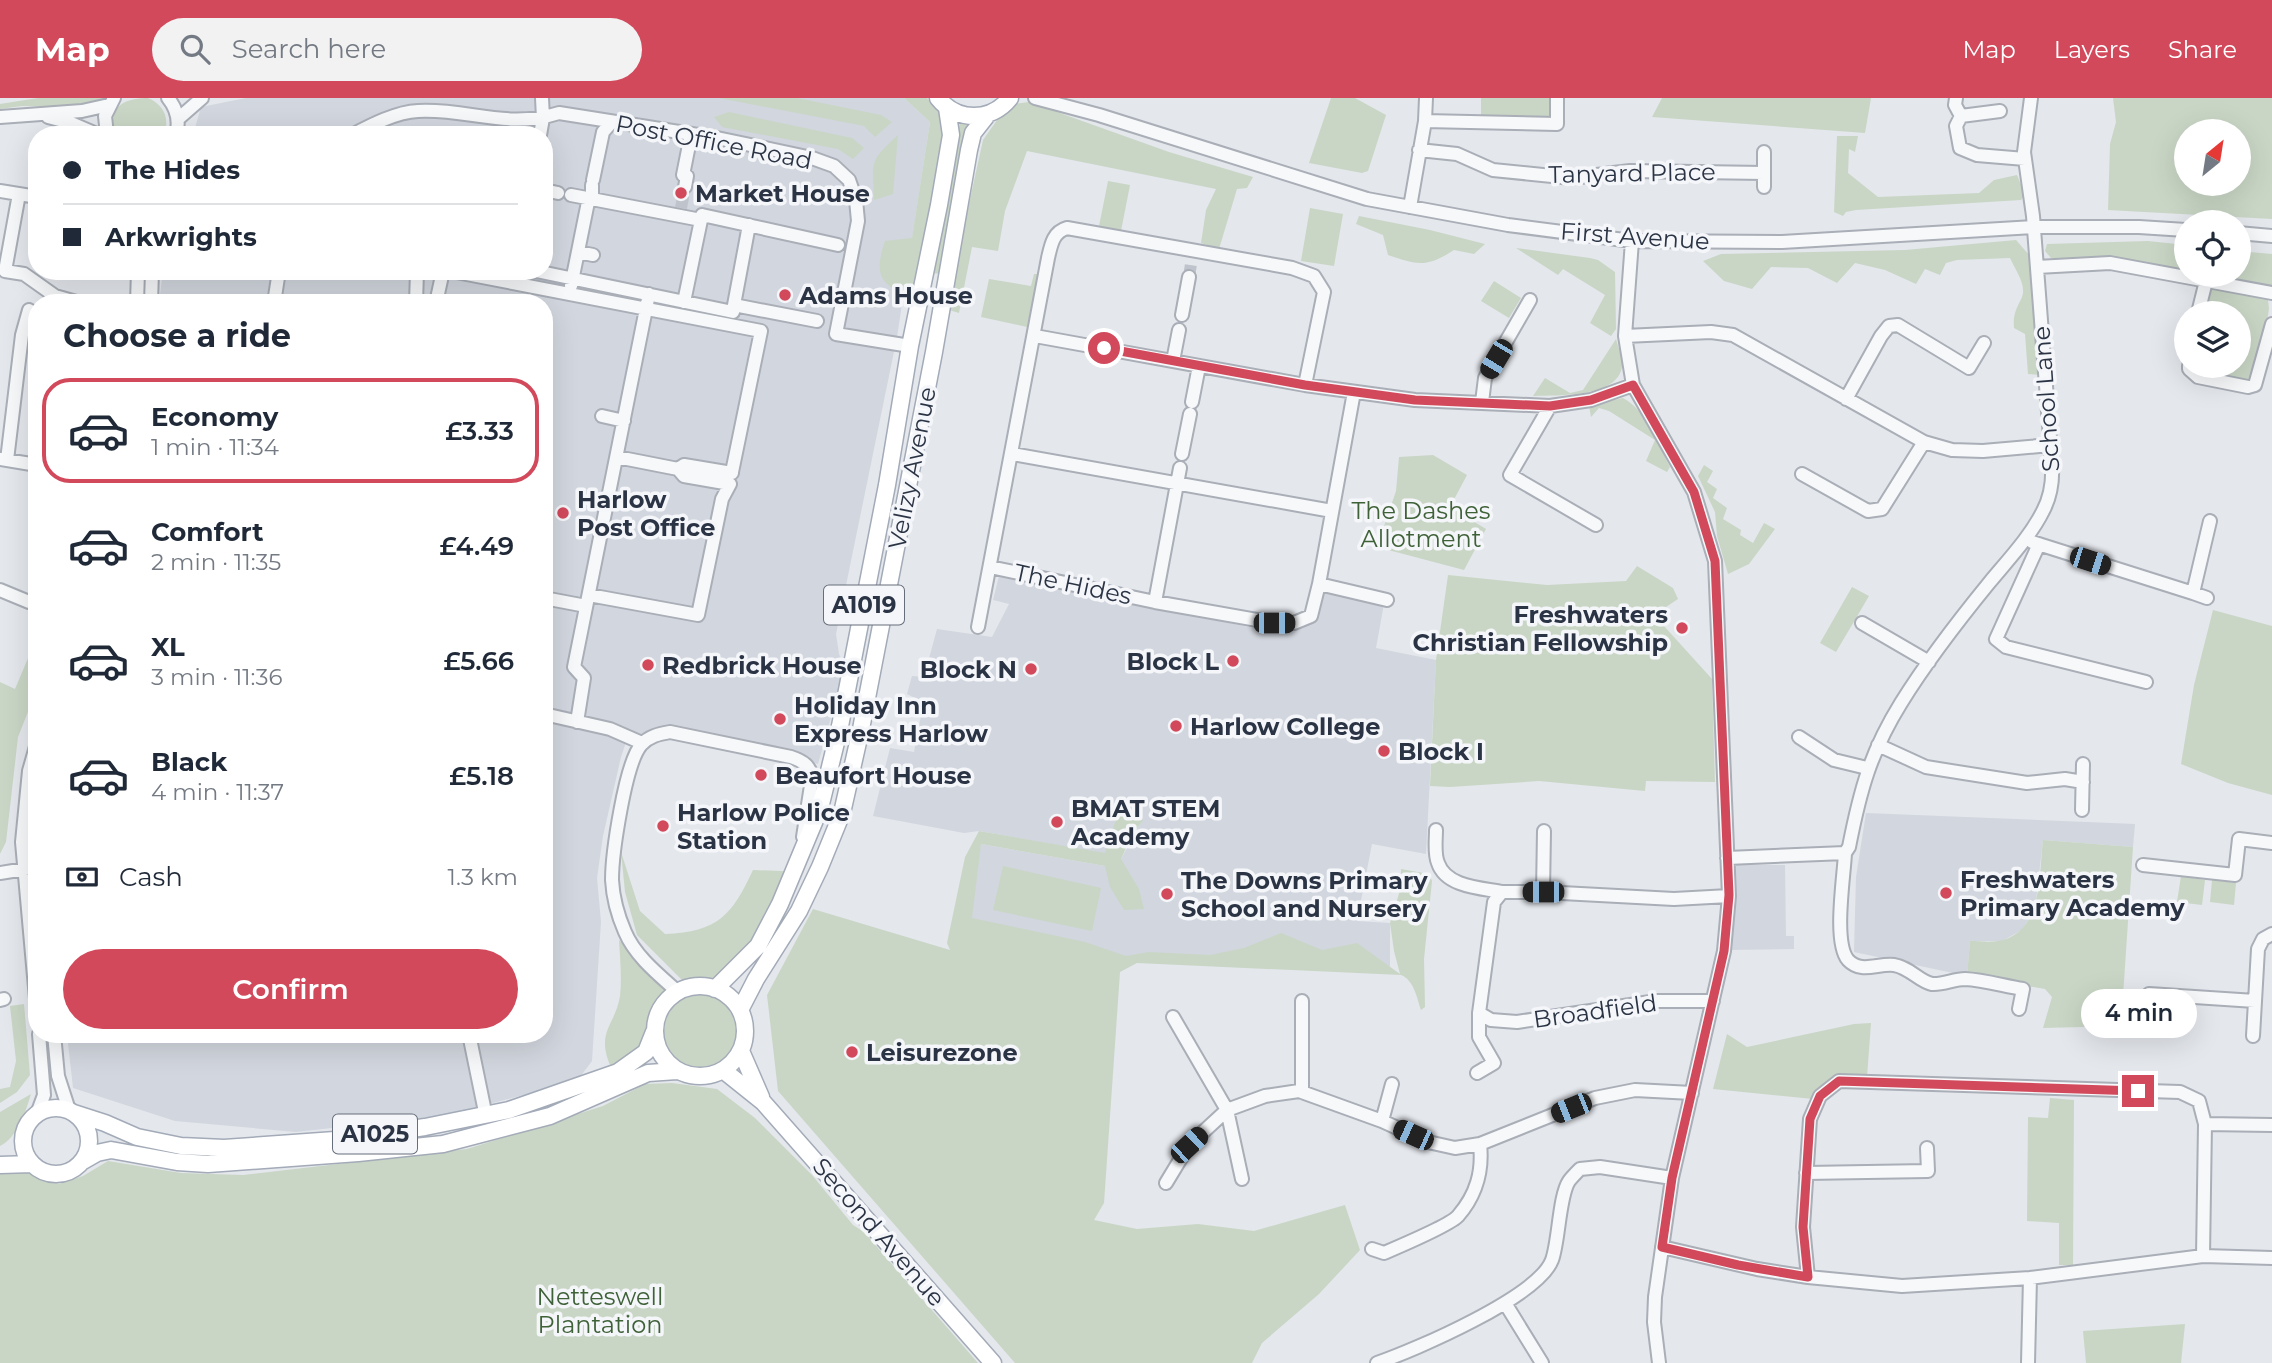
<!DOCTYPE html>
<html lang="en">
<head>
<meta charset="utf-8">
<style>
	body { margin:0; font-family:Montserrat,sans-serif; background:#f2f2f3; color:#1f2937; height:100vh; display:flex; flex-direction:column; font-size:26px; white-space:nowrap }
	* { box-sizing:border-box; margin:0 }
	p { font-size:23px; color:#747a83 }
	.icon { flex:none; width:38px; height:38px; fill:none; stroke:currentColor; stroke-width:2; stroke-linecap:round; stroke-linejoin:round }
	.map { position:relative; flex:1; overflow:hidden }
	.panel { position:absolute; left:28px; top:196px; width:525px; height:749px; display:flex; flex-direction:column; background:#fff; border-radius:28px; box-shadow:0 7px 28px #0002 }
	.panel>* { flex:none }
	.guide { position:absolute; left:28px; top:28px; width:525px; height:154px; border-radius:28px; box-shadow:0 7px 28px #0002; display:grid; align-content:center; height:154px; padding:0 35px; background:#fff }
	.needle { width:46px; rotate:30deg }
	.tools { position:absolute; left:2174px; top:21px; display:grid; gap:14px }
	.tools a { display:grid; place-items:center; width:77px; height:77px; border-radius:50%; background:#fff; box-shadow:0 7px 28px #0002; font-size:35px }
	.end { position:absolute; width:32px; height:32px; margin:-16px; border:9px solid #d1495b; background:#fff; box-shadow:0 0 0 4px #fff }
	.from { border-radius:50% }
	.bubble { position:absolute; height:49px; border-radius:24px; background:#fff; box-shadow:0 7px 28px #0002; font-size:23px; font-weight:600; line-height:49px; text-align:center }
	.car { position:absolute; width:21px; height:42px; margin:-21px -10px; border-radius:9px; box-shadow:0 0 5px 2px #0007; background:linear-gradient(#222 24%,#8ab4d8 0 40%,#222 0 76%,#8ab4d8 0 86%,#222 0) }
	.guide b { display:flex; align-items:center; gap:24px; height:66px; font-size:26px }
	.guide b+b { border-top:2px solid #e0e1e3 }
	.guide i { width:18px; height:18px; background:#1f2937 }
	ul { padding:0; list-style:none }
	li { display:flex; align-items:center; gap:21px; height:105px; margin:0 14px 10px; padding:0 21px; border:4px solid transparent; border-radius:28px }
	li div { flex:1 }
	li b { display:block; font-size:26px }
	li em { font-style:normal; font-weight:600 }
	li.active { border-color:#d1495b }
	li>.icon { width:63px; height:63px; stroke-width:1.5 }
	h2 { padding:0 35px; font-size:32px; line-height:84px }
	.pay { display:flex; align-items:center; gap:18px; height:77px; padding:0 35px; font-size:26px }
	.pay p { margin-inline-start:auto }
	.primary-button { display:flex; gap:14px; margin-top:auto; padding:14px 35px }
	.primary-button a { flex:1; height:80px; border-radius:42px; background:#d1495b; color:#fff; font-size:28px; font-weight:600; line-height:80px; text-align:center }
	header { display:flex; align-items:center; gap:42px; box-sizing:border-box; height:98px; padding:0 35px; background:#d1495b; color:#fff }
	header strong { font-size:33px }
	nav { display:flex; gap:38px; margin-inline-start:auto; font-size:24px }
	.search { width:490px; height:63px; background:#f2f2f3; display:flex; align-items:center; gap:18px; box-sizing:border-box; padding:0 24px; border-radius:38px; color:#747a83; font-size:26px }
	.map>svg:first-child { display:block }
	.built { fill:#d2d6de }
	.green { fill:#c9d6c5; fill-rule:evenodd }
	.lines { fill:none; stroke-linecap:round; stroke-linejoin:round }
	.minor-tunnel { stroke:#bfc3cb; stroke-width:12; stroke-dasharray:12 6; stroke-linecap:butt }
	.minor-casing { stroke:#a9aeb7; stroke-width:16 }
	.major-casing { stroke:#a3abb8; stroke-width:19 }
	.minor { stroke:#f7f8fa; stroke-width:12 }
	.major { stroke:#fff; stroke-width:16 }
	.route { stroke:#d1495b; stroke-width:9 }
	.poi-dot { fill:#d1495b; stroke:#f4f6f9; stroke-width:2.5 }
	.labels { text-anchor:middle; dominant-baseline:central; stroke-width:7; stroke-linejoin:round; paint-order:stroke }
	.shield { fill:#f4f6f9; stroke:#676e7b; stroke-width:2 }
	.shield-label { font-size:23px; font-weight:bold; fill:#2b3445 }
	.street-label { font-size:24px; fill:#2b3445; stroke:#f4f6f9 }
	.poi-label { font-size:24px; font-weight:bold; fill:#2b3445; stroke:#f4f6f9; text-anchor:start }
	.park-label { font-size:24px; fill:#3f6138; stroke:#f4f6f9 }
</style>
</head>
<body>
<header>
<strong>Map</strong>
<div class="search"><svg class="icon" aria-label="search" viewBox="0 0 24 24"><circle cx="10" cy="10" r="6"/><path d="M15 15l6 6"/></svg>Search here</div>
<nav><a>Map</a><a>Layers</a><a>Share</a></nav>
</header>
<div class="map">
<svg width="2272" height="1265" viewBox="0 0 2272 1265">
	<rect width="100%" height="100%" fill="#e4e7ec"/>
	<path class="built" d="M246,0H904L930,24L897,239L836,536L839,556L845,569L818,666L692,638L627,641L621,659L603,738L597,780L601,824L592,963L577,983L447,1017L296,1034L175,1023L73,990L67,936H544V205H159L163,173H544V37H193L201,9Z
		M999,478L1273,534L1297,531L1315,522L1322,491L1384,506L1376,550L1436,562L1426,756L1372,746L1357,823L1390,825V873L1121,863L966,832L981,746L1105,768L1121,761L1142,722L1127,715L1117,718L1106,756L979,733L964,735L873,718L890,650L914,654L923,607L919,602L907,596L912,578L924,579L937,531L992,539L1009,506L993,502Z
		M1866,715L2135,726L2133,749L2043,742L2035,811L2022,832L2002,843H1970L1967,878L1854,854L1856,779Z
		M1731,767H1785L1786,838H1794V851L1728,852Z"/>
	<path class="green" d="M38,0H107L95,9L22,8L0,11V6Z
		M148,0C164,7 170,20 164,37H116C106,9 124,0 148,0Z
		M719,0H797L881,17L892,24L875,39L864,28Z
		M904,0H927L944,19L949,32L912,198C879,189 874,175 885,143L912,140L930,24Z
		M1331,0H1355L1386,17L1368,73L1362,75L1309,65Z
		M1481,0H1549V20L1481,19Z
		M1662,0H1871L1865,35L1652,19Z
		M2113,0H2272V121L2108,112L2110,46L2116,24ZM2186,33H2238V86H2186Z
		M1029,4L1169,54L1253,79L1247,90L1237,91L1219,151L1201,145L1206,112L1216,91L1027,53L1005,113L998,153L972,149L959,215L946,211L983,42L1002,15L1015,6Z
		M729,14L852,40L864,50L853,61L838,51L722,29L714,19Z
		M960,24L974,28L969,35L939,176L933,175Z
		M898,37L893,96L874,102C873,62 868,65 898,37Z
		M1837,38H1858L1855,54L1849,51L1848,75L1878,99L1979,95L1994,82L2017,77L2025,97L2021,102L1856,112L1846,114L1843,118L1834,114Z
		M1108,83L1130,87L1121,133L1099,128Z
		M1310,110L1343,116L1334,168L1301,163Z
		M1359,118L1430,132L1485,146L1474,156L1454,152C1426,170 1418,167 1388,157L1383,137L1356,126Z
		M2016,142L2030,158L2041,277L2028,276L2025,236L2014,230C2012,209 2024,203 2023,192C2023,182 2014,169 2010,160L1957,162L1946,165L1940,177L1925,171L1916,186L1885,172L1855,165L1837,185L1808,170L1771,169L1752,191L1724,183L1703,163L1721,156L1905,152Z
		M2148,143L2186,147V172L2161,167L2159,170L2120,164L2051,160L2045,153L2047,146Z
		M1516,150L1590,160L1598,162L1615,174L1616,231L1611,238L1590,225L1605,197L1563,171L1558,177Z
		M2238,153L2272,156V190L2209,177H2238Z
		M1034,176H1038L1027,229L981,219L989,181L1031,188Z
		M1494,183L1521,200L1509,220L1481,203Z
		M2217,186L2260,195L2268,202L2269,211C2266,227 2261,287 2241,285C2227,284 2211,276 2197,273L2195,268H2238V215H2203L2208,195Z
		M1616,241C1618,249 1623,260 1622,268C1619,300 1556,297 1533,298L1545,280L1570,295L1583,292Z
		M1623,300C1646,312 1658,346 1670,369L1667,374L1646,363L1655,342L1609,313L1599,310L1591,319L1589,308Z
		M1433,357L1467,377L1450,409L1486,431L1464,472L1377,449L1396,393L1399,359Z
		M1704,367L1713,373L1707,384L1717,391L1713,400L1727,410L1723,421L1741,432L1740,437L1753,445L1764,425L1775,431L1749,466L1728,476L1717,438L1715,414L1698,378Z
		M1637,468L1673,490L1678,501L1654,517L1712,581L1715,684L1646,683L1645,693L1539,683L1450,689L1430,688L1436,562L1448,477L1547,487L1626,483Z
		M1852,489L1869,498L1836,554L1820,545Z
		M2213,512L2272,528V697L2228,685L2181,666L2194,587Z
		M37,539V591L18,639L6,744L0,756V584L15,591Z
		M1126,717L1143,722L1131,739L1121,761L1139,791L1144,811L1124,812L1110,789L1105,768L981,746L972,820L1085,844L1126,858L1149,854L1210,857L1244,850L1281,835L1322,852L1357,845L1400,876L1394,853L1390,825L1401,789V771L1429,776L1432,783L1424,861L1425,909L1421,912C1417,900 1414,882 1401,877L1137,865L1120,874L1104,1105L1094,1122L1137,1131L1198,1126L1254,1133L1345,1107L1360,1152L1319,1196L1262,1245L1252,1265H1015L778,993L767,897L813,811L950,852L947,845L965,759L979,733L1105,755L1117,718Z
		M2043,742L2133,749L2121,928L2043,930L2052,899L2045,891L1967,878L1970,843C1980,843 1993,845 2003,842C2043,831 2039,775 2043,742Z
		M621,754L640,813L665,836C718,834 732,817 753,772L782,773L790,776C775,805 750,858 722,876C712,882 696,883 685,885L637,837L625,794Z
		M1003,768L1101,790L1092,833L993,812Z
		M2181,778L2205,782L2202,807L2177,804Z
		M2212,782L2236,785L2234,807L2210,804Z
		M619,842L666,893L652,912L647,938L635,959L610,967C596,933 615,928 620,898C622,880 620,860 619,842Z
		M664 933a36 36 0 1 1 72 0a36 36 0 1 1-72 0Z
		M24,906L30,977L17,994L0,1005V991L10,989L16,963L10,908Z
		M1871,925L1867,979C1844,976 1825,981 1813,1001L1713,991L1727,936L1747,949L1854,926Z
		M672,985L717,991L755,1020L812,1077L853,1127L864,1134L978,1265H0V1076L29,1074L59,1086L83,1078L108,1063L181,1075L243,1077L467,1051L603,1008L645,986Z
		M31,996C26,1013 17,1040 0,1048V1014Z
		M2050,1000L2074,1002L2073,1167H2059V1125L2027,1123L2028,1019L2048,1020Z
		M2185,1226L2181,1265H2086L2083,1233Z"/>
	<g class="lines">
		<path class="minor-tunnel" d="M681,110L685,89
			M1189,179L1191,166"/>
		<g class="minor-casing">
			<path id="minor" d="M168,0C177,11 180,23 176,37
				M1035,0L1099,17L1367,101L1508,127L1632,143L1782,144L2034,129H2139L2186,132
				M1956,0L1955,7L1961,18
				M2000,13L1961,18L1956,28L1960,50L1977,57L2025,61
				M0,19L82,13L109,7
				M48,19L71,25L99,37
				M178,21L202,0
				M1425,23L1557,26V0
				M107,37L105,18L114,0
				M352,37C371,27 396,14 418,13C468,10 506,32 559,15L717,40L812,60L834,68L849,82L856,102L858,123L836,236L910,248
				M540,37L543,20L542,0
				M1419,52L1457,56L1493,72L1572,80L1630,73L1764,75
				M1764,54V89
				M593,82L603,34L611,25
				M685,89L687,78L683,77L691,37
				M544,92L558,95
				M0,93L37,99
				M19,96L5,173L24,176L55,198L80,205
				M571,97L701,122
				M1410,109L1425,23L1426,0
				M701,122L702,117L838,147
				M749,127L734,207L817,223
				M2238,135L2272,138
				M1632,143L1625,238L1633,287L1694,394L1715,463L1729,798L1724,853L1672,1080L1655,1199L1654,1224L1659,1265
				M578,154L593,157
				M2037,169L2110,165L2272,195
				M451,173L761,233L732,374
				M536,173L733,214L734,207
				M571,188L589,99L592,97V87
				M684,204L701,122
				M137,205L138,173
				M151,205L152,173
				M274,205L279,173
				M416,205L417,173
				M436,205L443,173
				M2198,215L2206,183
				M1182,217L1189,179
				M1035,238L1305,287L1415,302L1550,308L1591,302L1633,287
				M1625,238L1711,234L1733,237L1924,344L1952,352L1983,353L2050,347
				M1173,263L1179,232
				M2189,268V271L2198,279L2248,289L2255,287L2272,226
				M1846,301L1881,238L1889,228L1898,227L1969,270L1984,245
				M1192,304L1199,268
				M1482,304L1485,280L1530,202
				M1550,308L1510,377L1596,427
				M602,318L624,323
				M1012,356L1332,413
				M1182,356L1190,316
				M0,361L37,367
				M7,362L22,237L29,212
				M678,371L684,367L732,375
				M1802,376L1868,413L1882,411L1924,344
				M2032,444L2193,495L2210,423
				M2039,446L1996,541L2006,549L2146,584
				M990,469L1155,504L1274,525H1294L1311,518L1319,486L1354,294
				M1319,486L1387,502
				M0,492L29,504
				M2193,495L2207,500
				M589,497L698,517L722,401L730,386L684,378L678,371L617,359
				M544,500L586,508
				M1155,504L1180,370
				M1862,525L1929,564
				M978,529L1048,160C1051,147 1053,134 1067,130L1292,170L1314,178L1324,194L1305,287
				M544,616L610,631L642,645
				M577,624L584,580L574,569L649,196
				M1799,639L1834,662L1867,670
				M37,645L29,673L22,744L37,912
				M1878,647L1926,669L2027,685L2065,681L2083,684
				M2082,712L2083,666
				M1436,732C1436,742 1434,756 1438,765C1446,789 1481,790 1502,794
				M37,739V756
				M1727,760L1845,755
				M2143,767L2235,777L2239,741L2272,745
				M0,775L37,769
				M1543,794L1544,733
				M678,894C659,877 635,858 625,834C618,818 613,800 612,782C612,756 625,666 641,647C649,638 659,636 670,634L791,659C803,663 811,668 812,681L803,739
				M2149,896L2255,903
				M0,902L4,901
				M1713,903H1657L1517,924L1491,922L1479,915L1494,804L1502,794H1543L1674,801L1729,798
				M2019,911L2023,891C2004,888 1984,882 1965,881C1954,881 1943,887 1932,886C1920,884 1909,869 1894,867C1878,865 1861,876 1848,862C1833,844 1844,779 1845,755L1849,749C1860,693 1870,655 1901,605C1927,563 1958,523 1989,485C2008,462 2030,439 2043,413C2051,398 2053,383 2052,366L2033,118L2024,54L2031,0
				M1173,919L1227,1012L1242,1081
				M54,936L58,978L69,1012
				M469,936L484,1009
				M2253,938L2258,851L2263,841L2272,836
				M1477,975L1494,965L1479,939V915
				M1302,994V903
				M37,1016L44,997L39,936
				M1382,1023L1392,986
				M2205,1026L2272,1027
				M1806,1075L1928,1073L1927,1050
				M1166,1085L1189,1047L1227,1012L1265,998L1299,993L1382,1023L1428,1044L1455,1050L1480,1046L1595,1000L1635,992L1692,995
				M1662,1149L1757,1171L1808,1179L1902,1188L2030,1180L2203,1158L2272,1160
				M1372,1151L1384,1155C1398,1149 1450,1127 1458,1118C1477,1096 1483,1073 1480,1046
				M1808,1179L1803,1129L1810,1021L1820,998L1839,983L2180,994L2199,1003L2205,1026L2203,1158
				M1505,1205L1542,1265
				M1377,1265C1415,1252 1538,1199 1552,1162C1559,1143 1559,1098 1569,1083C1572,1079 1576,1075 1580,1071L1600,1069L1672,1080
				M2028,1265L2030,1180"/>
		</g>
		<g class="major-casing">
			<path id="major" d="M938,0C957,24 991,24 1010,0
				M655 933a45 45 0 1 1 90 0a45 45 0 1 1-90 0Z
				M715,891L758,848L780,806L820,710L840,628L887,387L910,248L939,107L951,37L947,10
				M740,912L756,881L799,813L820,769L842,715L861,631L934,254L969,52L973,35L988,16
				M741,953L761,999
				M723,972L763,1004L993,1265
				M23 1043a33 33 0 1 1 66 0a33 33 0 1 1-66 0Z
				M74,1015L105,1025L137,1039L181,1048L224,1050L335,1042L425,1029L509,1012L618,974L646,954L654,934
				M83,1063L97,1055L111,1052L177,1064L208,1066L358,1055L443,1046L550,1018L648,975L677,973
				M0,1067L32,1066"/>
		</g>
		<use href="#minor" class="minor"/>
		<use href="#major" class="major"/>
	</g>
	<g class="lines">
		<path class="route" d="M1104,250L1305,287L1415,302L1550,308L1591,302L1633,287L1694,394L1715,463L1729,797L1724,853L1672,1080L1662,1149L1738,1167L1808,1179L1803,1129L1810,1021L1820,998L1839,983L2138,993"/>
	</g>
	<g class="poi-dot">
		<circle cx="681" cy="95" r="7"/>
		<circle cx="785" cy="197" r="7"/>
		<circle cx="563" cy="415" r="7"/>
		<circle cx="1682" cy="530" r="7"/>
		<circle cx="1233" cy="563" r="7"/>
		<circle cx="648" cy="567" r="7"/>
		<circle cx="1031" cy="571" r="7"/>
		<circle cx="780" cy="621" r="7"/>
		<circle cx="1176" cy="628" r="7"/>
		<circle cx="1384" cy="653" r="7"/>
		<circle cx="761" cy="677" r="7"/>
		<circle cx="1057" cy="724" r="7"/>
		<circle cx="663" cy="728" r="7"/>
		<circle cx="1946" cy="795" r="7"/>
		<circle cx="1167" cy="796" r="7"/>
		<circle cx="852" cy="954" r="7"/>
	</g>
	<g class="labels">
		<g class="shield">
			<rect x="824" y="487.5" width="80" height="39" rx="5"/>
			<rect x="333" y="1016.5" width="84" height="39" rx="5"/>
		</g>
		<g class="shield-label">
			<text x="864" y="507">A1019</text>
			<text x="375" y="1036">A1025</text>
		</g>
		<g class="street-label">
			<text transform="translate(714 44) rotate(11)">Post Office Road</text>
			<text transform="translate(1632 75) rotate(-1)">Tanyard Place</text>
			<text transform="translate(1635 138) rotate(4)">First Avenue</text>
			<text transform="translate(2046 301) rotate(-94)">School Lane</text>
			<text transform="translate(912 370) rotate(-79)">Velizy Avenue</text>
			<text transform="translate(1073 486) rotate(12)">The Hides</text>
			<text transform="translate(1595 913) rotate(-8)">Broadfield</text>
			<text transform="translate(879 1134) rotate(49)">Second Avenue</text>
		</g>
		<g class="poi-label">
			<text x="695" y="95">Market House</text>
			<text x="799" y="197">Adams House</text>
			<text x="577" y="401">Harlow<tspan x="577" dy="28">Post Office</tspan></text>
			<text x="1668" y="516" text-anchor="end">Freshwaters<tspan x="1668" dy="28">Christian Fellowship</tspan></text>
			<text x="1219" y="563" text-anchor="end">Block L</text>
			<text x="662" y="567">Redbrick House</text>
			<text x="1017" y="571" text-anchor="end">Block N</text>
			<text x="794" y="607">Holiday Inn<tspan x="794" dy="28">Express Harlow</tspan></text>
			<text x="1190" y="628">Harlow College</text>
			<text x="1398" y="653">Block I</text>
			<text x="775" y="677">Beaufort House</text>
			<text x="1071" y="710">BMAT STEM<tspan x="1071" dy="28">Academy</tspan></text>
			<text x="677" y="714">Harlow Police<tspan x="677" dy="28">Station</tspan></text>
			<text x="1960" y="781">Freshwaters<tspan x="1960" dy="28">Primary Academy</tspan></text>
			<text x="1181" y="782">The Downs Primary<tspan x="1181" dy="28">School and Nursery</tspan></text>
			<text x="866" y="954">Leisurezone</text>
		</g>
		<g class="park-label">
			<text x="1421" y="412">The Dashes<tspan x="1421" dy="28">Allotment</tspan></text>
			<text x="600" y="1198">Netteswell<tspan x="600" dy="28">Plantation</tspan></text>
		</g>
	</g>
</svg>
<div class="tools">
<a><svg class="needle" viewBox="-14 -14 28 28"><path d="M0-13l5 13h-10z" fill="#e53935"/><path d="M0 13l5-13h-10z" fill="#747a83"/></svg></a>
<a><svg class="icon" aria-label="locate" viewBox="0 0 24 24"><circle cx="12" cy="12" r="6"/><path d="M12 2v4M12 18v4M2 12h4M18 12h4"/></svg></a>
<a><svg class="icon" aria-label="layers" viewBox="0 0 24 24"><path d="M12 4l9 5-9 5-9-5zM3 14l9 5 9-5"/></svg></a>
</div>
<i class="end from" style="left:1104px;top:250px"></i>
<i class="end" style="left:2138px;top:993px"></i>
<div class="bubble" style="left:2081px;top:891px;width:116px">4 min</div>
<i class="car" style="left:1496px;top:261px;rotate:211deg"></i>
<i class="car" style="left:2090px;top:463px;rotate:108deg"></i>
<i class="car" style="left:1274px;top:525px;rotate:90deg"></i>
<i class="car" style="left:1543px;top:794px;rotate:270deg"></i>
<i class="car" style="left:1571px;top:1010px;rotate:248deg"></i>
<i class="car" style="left:1413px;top:1037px;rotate:294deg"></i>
<i class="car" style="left:1189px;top:1047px;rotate:47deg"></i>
<div class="guide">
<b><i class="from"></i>The Hides</b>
<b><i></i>Arkwrights</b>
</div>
<section class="panel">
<h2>Choose a ride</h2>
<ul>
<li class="active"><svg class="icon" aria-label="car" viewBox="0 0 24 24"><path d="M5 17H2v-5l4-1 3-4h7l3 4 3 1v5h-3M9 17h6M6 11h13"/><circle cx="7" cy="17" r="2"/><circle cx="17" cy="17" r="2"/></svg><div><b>Economy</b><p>1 min · 11:34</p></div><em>£3.33</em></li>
<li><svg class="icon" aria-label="car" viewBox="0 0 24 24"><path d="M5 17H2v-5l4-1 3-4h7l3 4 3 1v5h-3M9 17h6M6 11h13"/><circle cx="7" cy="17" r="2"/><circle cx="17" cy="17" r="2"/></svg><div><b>Comfort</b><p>2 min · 11:35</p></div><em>£4.49</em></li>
<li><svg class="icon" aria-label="car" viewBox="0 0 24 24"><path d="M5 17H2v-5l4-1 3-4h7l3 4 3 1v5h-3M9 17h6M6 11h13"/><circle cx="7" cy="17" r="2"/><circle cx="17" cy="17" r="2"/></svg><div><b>XL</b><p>3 min · 11:36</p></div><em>£5.66</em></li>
<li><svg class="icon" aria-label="car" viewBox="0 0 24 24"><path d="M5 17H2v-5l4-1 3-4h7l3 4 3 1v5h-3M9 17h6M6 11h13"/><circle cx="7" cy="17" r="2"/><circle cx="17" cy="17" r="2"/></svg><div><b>Black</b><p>4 min · 11:37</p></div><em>£5.18</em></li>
</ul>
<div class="pay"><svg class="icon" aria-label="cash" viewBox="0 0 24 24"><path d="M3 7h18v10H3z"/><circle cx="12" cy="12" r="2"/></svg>Cash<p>1.3 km</p></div>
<div class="primary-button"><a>Confirm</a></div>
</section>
</div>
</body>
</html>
